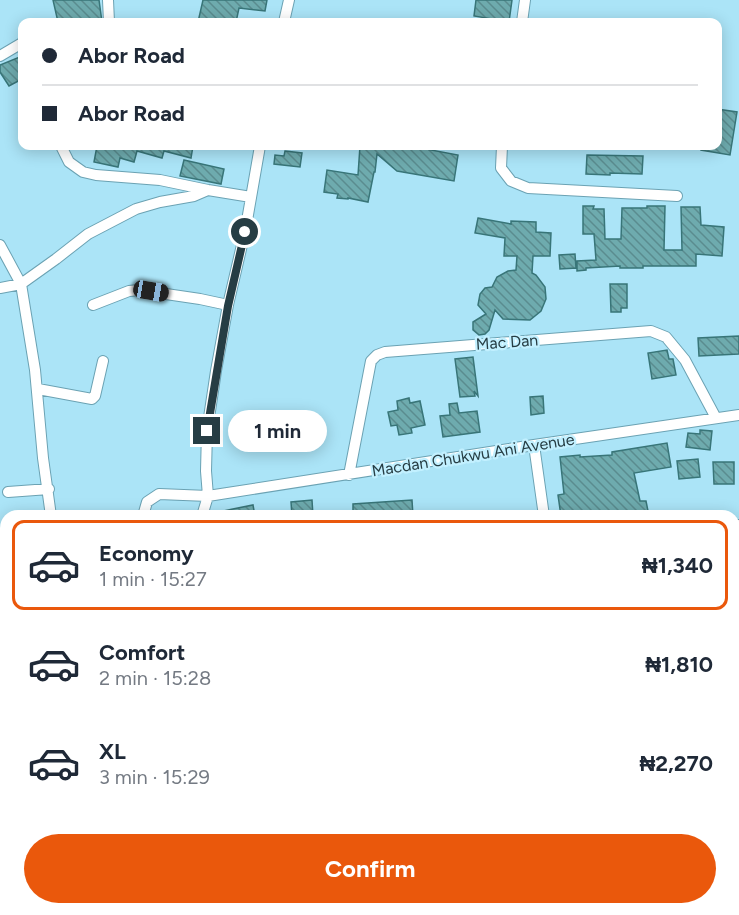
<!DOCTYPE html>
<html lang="en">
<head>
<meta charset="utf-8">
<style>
	body { margin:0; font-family:Figtree,sans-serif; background:#f2f2f3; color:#1f2937; height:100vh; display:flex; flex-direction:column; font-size:22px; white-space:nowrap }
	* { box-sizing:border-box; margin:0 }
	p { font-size:20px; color:#747a83 }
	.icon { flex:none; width:33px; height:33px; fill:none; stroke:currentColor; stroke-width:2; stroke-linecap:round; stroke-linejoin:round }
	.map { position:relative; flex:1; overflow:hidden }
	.drawer { position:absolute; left:0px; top:510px; width:740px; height:405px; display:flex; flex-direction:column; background:#fff; border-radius:18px 18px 0 0; box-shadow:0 3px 15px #0003 }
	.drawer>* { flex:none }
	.banner { position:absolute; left:18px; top:18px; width:704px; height:132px; border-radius:12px; box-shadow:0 3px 15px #0003; display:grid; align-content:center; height:132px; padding:0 24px; background:#fff }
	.end { position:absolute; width:27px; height:27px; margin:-14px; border:8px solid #263d44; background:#fff; box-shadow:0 0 0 3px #fff }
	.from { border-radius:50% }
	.bubble { position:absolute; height:42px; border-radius:21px; background:#fff; box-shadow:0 3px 15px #0003; font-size:20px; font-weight:700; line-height:42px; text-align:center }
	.car { position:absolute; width:18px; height:36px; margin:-18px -9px; border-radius:8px; box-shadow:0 0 4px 2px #0007; background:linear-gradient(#222 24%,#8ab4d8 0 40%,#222 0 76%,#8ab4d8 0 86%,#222 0) }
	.banner b { display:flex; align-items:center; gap:21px; height:57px; font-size:22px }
	.banner b+b { border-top:2px solid #e0e1e3 }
	.banner i { width:15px; height:15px; background:#1f2937 }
	ul { padding:10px 0 0; list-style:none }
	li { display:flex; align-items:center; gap:18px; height:90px; margin:0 12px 9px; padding:0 12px; border:3px solid transparent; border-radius:12px }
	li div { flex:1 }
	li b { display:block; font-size:22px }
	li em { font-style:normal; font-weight:700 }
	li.current { border-color:#ea580c }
	li>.icon { width:54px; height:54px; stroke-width:1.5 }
	.action { display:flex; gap:12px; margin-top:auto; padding:12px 24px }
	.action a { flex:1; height:69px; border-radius:36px; background:#ea580c; color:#fff; font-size:24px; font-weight:700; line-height:69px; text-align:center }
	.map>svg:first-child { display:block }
	.building { fill:url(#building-back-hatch); stroke:#387578; stroke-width:1.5 }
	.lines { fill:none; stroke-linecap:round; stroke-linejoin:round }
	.minor-casing { stroke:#6ba2b3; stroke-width:12 }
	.minor { stroke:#fff; stroke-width:10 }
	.route { stroke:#263d44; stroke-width:8 }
	.labels { text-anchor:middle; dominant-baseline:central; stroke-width:4.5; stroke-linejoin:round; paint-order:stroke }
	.street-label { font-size:16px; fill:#263d44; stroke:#c2f0ff }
</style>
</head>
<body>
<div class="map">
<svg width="739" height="915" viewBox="0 0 739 915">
	<defs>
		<pattern id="building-back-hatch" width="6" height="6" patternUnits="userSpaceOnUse" patternTransform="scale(1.5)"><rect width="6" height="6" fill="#6eabae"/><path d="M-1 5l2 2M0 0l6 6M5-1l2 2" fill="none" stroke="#5a8c8f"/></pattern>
	</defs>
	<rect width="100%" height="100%" fill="#abe4f7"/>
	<path class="building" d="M53,0H99L102,22H58Z
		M203,0H267L265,11L239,8L236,22H198Z
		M476,0H512L509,22L474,16Z
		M22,56V79L9,86L0,72V65Z
		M717,109L737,112L730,155L701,150V146H717Z
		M97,146H193L191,158L164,151L162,158L137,151L134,162L120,158L118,167L94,162Z
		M360,146H415V147L458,155L454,181L397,171L377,154L375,172H374L368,202L348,198V199L337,198L338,194L324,192L327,170L358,175Z
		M285,151L302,153L300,167L274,164L275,155L284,156Z
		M587,155L643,156L642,174L610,173V175L586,174Z
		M184,160L224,169L221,184L180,176Z
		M583,206H594L593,209H604L605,239H621L622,208H647V206H665L664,250H682L681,207H700L701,225L724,227L722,256L696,254V266H643V268H620V266L586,268V270L577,271V261L596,260L594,234H583Z
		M478,218L511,224V221L536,222V232L551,233L550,256H533L532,273L536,275L545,287L546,299L541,311L530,320L503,319L495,310L489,330L485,334L479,335L473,330V322L486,314L478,305L480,294L485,288L492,287L497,277L508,271L516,270L517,256H504L505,238L475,233Z
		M575,254L576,268L560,269L559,255Z
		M610,284H627V308H621V312H611Z
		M739,336V354L699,356L698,338Z
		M667,350L669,359H673L676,375L652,379L648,353Z
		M473,357L478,396L474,391L475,396L460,397L455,359Z
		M543,396L544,413L531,415L530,397Z
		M409,398L410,403L420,401L425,425L411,428L412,433L399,435L397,425L391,426L388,412L398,410L397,401Z
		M457,403L459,413L477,411L480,432L443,437L440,416L450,415L449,404Z
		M700,430L712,431L710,450L686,447L688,433L700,434Z
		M667,443L671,467L634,473L640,501H646L649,516H561L558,495L564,494L560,457L580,455V457L612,455V452Z
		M698,459L700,477L679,479L677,461Z
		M713,462H734V484H714Z
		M312,500L313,516H292L291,502Z
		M412,500L413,516H353V504Z
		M253,505L255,516H218V512Z"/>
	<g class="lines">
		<g class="minor-casing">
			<path id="minor" d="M108,0L109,22
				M284,22L289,0
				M522,22L525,0
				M0,56L22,43
				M61,146L69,162L83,172L96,175L160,180L208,190L251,197
				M502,146L501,168L511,181L528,188L677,196
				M0,245L21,284L35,370L43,458L51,516
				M0,288L21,284L56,259L88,234L136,209L160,202L194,196L208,190
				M93,305L129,291L139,290L200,299L228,305
				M38,389L92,399L95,396L103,361
				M534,445L544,516
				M349,475L371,361L377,355L385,352L651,331L666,337L685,360L716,418
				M8,492L49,489
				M143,516L147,502L159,494L208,496L534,445L739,415
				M202,516L208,496L206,471L207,431L216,371L228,305L245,232L260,146
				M734,526L739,525
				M0,651L6,653
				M734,706H739
				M0,766L6,755
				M734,810H739
				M0,865L6,870
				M395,909L396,915
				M488,909L489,915
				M597,909L598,915
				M113,915L114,909
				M213,915L215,909
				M694,915L739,910"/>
		</g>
		<use href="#minor" class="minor"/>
	</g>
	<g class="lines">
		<path class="route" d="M207,431L228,306L245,232"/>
	</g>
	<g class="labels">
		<g class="street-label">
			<text transform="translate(507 342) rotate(-4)">Mac Dan</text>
			<text transform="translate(473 455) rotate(-9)">Macdan Chukwu Ani Avenue</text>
		</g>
	</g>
</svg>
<i class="end from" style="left:245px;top:232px"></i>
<i class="end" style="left:207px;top:431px"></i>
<div class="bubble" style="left:228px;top:410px;width:99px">1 min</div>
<i class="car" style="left:151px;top:291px;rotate:100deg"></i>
<div class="banner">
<b><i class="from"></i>Abor Road</b>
<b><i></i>Abor Road</b>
</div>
<section class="drawer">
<ul>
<li class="current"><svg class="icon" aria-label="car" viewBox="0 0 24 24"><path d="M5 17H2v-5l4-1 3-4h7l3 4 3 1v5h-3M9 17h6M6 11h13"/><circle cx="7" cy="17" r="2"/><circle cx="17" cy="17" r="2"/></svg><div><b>Economy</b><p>1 min · 15:27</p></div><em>₦1,340</em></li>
<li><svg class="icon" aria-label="car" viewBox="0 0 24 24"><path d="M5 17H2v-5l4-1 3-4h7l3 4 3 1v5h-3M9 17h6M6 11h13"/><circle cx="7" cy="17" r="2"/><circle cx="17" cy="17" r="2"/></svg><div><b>Comfort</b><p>2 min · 15:28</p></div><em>₦1,810</em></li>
<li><svg class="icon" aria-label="car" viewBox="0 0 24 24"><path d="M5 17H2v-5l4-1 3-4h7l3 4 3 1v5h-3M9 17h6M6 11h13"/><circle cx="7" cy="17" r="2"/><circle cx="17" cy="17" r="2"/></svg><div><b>XL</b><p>3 min · 15:29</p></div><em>₦2,270</em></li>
</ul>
<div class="action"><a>Confirm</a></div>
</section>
</div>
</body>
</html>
